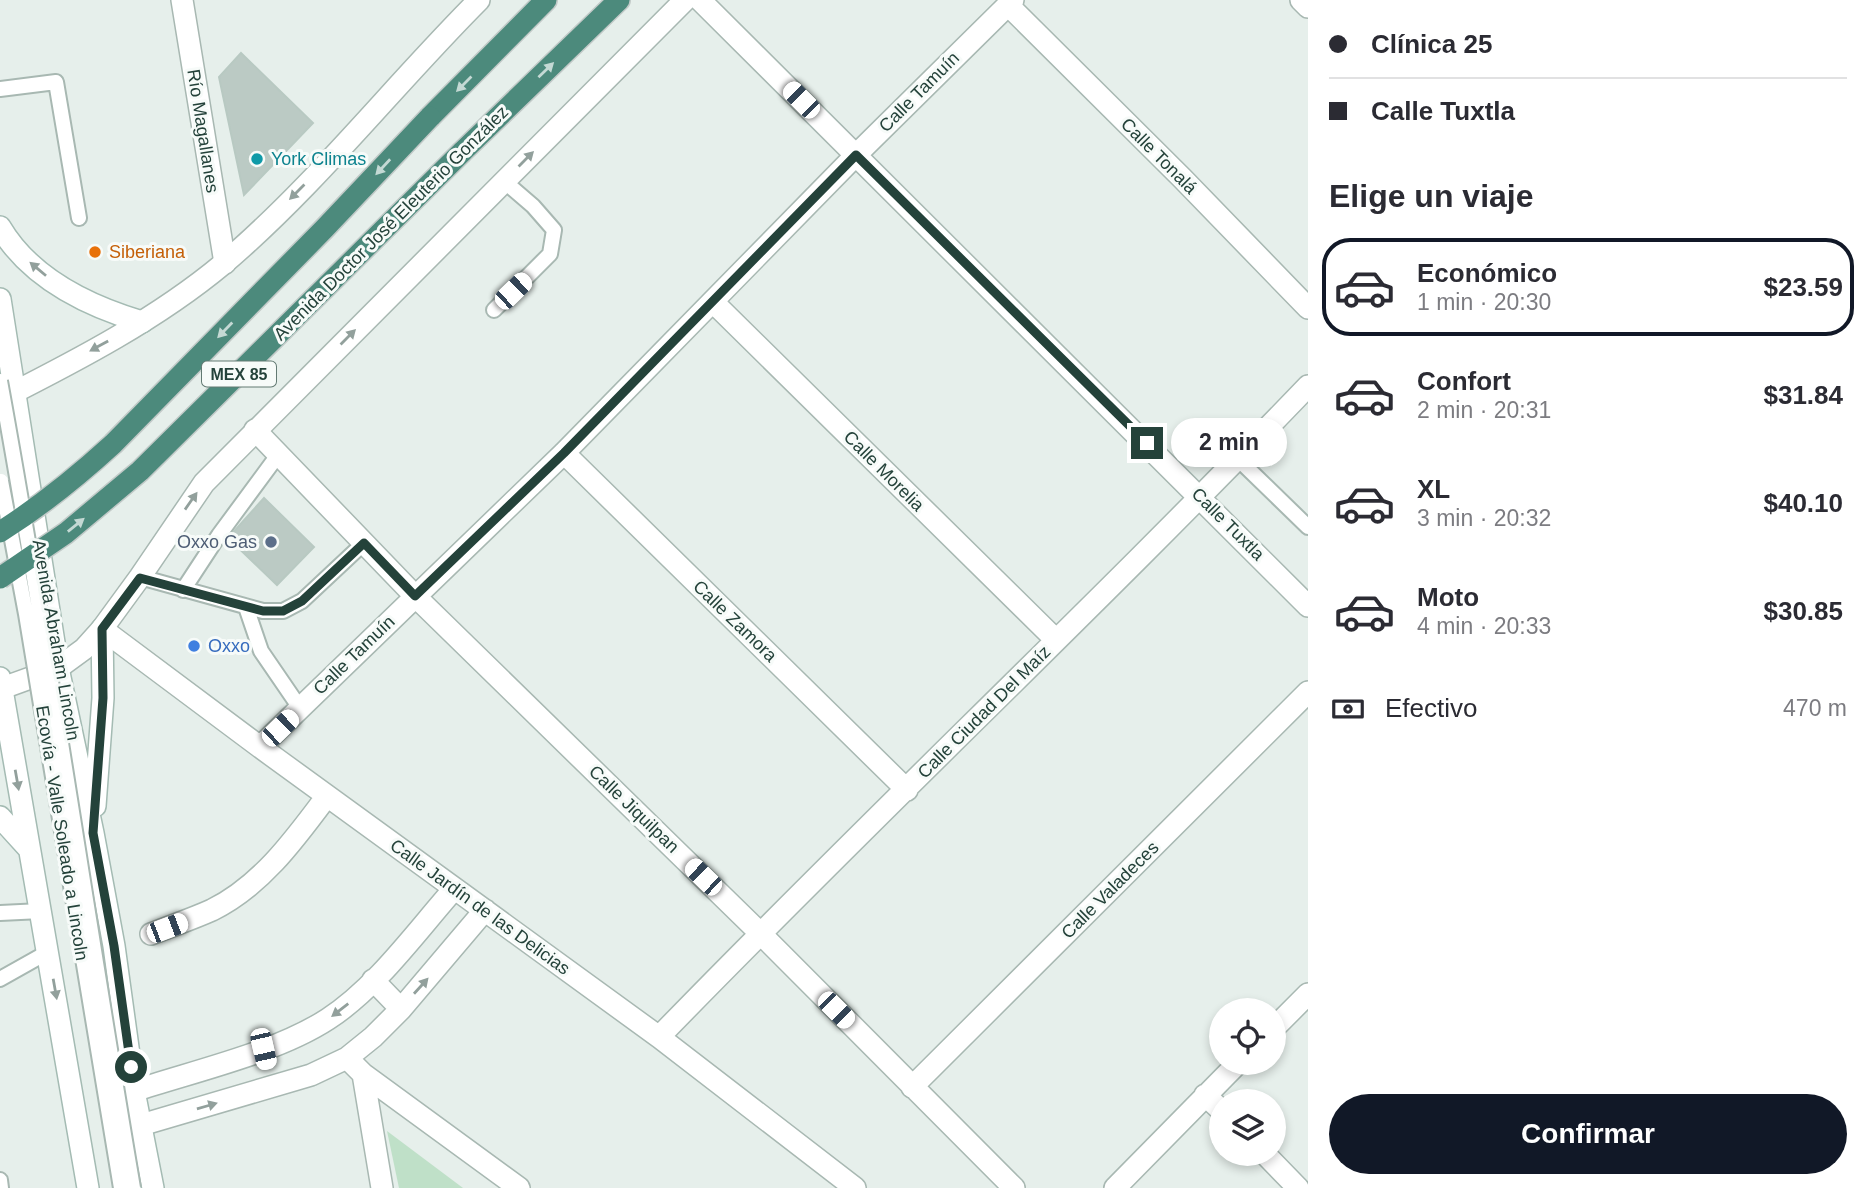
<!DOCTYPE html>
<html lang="es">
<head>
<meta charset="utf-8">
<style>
	body { margin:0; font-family:Arial,sans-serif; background:#f2f2f3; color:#2b2b33; height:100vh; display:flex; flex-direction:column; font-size:26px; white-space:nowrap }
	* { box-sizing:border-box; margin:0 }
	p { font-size:23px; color:#7c7c81 }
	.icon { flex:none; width:38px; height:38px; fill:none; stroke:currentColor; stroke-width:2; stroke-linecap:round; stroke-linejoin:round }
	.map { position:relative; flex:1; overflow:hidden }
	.drawer { display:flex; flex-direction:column; background:#fff; width:560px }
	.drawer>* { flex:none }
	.guide { display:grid; align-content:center; height:154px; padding:0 21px; background:#fff }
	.controls { position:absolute; left:1209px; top:998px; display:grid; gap:14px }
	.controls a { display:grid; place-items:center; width:77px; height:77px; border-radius:50%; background:#fff; box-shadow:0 4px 10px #0003; font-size:35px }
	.end { position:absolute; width:32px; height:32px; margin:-16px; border:9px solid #24423a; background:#fff; box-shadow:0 0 0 4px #fff }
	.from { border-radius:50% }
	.bubble { position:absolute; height:49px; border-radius:24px; background:#fff; box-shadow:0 4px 10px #0003; font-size:23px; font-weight:800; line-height:49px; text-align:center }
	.car { position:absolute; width:21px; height:42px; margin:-21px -10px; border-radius:9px; box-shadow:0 0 5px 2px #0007; background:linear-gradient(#fff 24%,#345 0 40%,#fff 0 76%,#345 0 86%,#fff 0) }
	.guide b { display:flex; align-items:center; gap:24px; height:66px; font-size:26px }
	.guide b+b { border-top:2px solid #e1e1e2 }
	.guide i { width:18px; height:18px; background:#2b2b33 }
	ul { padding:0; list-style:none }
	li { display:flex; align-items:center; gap:21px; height:98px; margin:0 14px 10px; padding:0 7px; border:4px solid transparent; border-radius:28px }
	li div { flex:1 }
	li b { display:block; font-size:26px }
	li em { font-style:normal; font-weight:800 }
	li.current { border-color:#111827 }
	li>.icon { width:63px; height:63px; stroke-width:1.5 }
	h2 { padding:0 21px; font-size:32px; line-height:84px }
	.pay { display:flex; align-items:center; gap:18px; height:77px; padding:0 21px; font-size:26px }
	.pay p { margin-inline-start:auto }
	.action { display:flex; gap:14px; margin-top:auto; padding:14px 21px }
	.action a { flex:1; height:80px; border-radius:42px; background:#111827; color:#fff; font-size:28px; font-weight:800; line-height:80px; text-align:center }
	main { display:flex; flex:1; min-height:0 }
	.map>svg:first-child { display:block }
	.green { fill:#bfe0c8 }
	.building { fill:#bbcac4; stroke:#b8c9c2; stroke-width:2 }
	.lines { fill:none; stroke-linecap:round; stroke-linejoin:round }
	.service-casing { stroke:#a8b8b2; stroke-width:18 }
	.minor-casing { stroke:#a8b8b2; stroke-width:24 }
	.tertiary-casing { stroke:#a8b8b2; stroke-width:24 }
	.secondary-casing { stroke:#a4bbb3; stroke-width:24 }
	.trunk-casing { stroke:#c2cac8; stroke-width:24 }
	.service { stroke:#fff; stroke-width:14 }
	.minor { stroke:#fff; stroke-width:21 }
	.tertiary { stroke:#fff; stroke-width:21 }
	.secondary { stroke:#fff; stroke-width:21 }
	.trunk { stroke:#4c8a7c; stroke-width:21 }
	.service-bridge-casing { stroke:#a8b8b2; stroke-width:18; stroke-linecap:butt }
	.trunk-bridge-casing { stroke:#c2cac8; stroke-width:24; stroke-linecap:butt }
	.service-bridge { stroke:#fff; stroke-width:14 }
	.trunk-bridge { stroke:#4c8a7c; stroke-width:21 }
	.oneway { fill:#c4d9d4 }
	.oneway2 { fill:#92a09c }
	.route { stroke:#24423a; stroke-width:9 }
	.culture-dot { fill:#0f9aa8; stroke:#f7fbf9; stroke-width:2.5 }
	.food-dot { fill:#e8710a; stroke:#f7fbf9; stroke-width:2.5 }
	.service-dot { fill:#5c6f8a; stroke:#f7fbf9; stroke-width:2.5 }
	.shop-dot { fill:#3f7fe0; stroke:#f7fbf9; stroke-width:2.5 }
	.labels { text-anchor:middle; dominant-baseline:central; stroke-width:6; stroke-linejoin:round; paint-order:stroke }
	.shield { fill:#f7fbf9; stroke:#637a73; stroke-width:2 }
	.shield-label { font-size:16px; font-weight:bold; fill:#24423a }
	.street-label { font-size:18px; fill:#24423a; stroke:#f7fbf9 }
	.culture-label { font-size:18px; fill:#0d838f; stroke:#f7fbf9; text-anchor:start }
	.food-label { font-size:18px; fill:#c56008; stroke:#f7fbf9; text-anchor:start }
	.service-label { font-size:18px; fill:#4e5e75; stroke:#f7fbf9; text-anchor:end }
	.shop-label { font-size:18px; fill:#366cbe; stroke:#f7fbf9; text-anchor:start }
</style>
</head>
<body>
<main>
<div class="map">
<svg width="1308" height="1188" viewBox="0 0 1308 1188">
	<rect width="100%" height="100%" fill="#e6efeb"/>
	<path class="green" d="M387,1131L463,1188H399Z"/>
	<path class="building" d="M241,53L313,123L244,195L219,77Z
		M264,498L314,547L277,585L228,538Z"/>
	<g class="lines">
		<g class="service-casing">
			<path id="service" d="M0,89L56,82L79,218
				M494,310L550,254L554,230L533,206L504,181
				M1238,459L1308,527
				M140,577L263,611H283L302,601L364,543
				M183,590L219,535L278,455
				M246,607L261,651L300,708
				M0,913L41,911
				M0,979L48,952
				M0,1180L1,1188"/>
		</g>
		<g class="minor-casing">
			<path id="minor" d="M182,0L225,263
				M700,0L1308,606
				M1301,0L1308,7
				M1008,5L1182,178L1308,308
				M713,302L1056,640
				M255,430L415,596L760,933L1014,1188
				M564,453L907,790
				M102,629L260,747L659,1037L855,1188
				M260,747L564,453L856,155L1013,0
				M151,934C171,926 192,919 212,910C261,886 295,839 327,796
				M373,980L401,1009
				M1274,1028L1308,994
				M659,1037C872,817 1096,607 1308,386
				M347,1058L363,1074L519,1188
				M363,1074L382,1188
				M912,1087L1308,692
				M134,1091C194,1071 276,1053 328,1019C376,988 416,932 454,889
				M1205,1095L1222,1111
				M141,1125L311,1075L347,1058L373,1037L401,1009L485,910
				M1264,1153L1298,1188
				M1115,1188L1239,1062"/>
		</g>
		<g class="tertiary-casing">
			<path id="tertiary" d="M1,399C78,360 157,319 223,264C316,185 393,86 479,0
				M0,689L58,668L84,649L102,629L140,577L204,483L685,0"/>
		</g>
		<g class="secondary-casing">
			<path id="secondary" d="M0,227C30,278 88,306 142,322
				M0,299L58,668L93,833L114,946L134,1091L153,1188
				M0,678L88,1188
				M95,806L103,698L102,629
				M0,817L29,849"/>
		</g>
		<g class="trunk-casing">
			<path id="trunk" d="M430,117L546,0
				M462,152L619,0"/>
		</g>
		<use href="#service" class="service"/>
		<use href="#minor" class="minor"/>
		<use href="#tertiary" class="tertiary"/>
		<use href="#secondary" class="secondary"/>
		<use href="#trunk" class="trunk"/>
		<g class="service-bridge-casing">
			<path id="service-bridge" d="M0,381C49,649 87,919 133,1188
				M1,481L26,614L121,1188"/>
		</g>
		<g class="trunk-bridge-casing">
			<path id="trunk-bridge" d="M0,532C41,506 78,476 113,444L325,228L430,117
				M0,578L66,533L140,471L462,152"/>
		</g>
		<use href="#service-bridge" class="service-bridge"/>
		<use href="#trunk-bridge" class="trunk-bridge"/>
	</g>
	<defs><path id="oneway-solid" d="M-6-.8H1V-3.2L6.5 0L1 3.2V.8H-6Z" transform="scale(1.75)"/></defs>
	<g class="oneway">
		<use href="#oneway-solid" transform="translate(546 70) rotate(-44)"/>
		<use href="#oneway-solid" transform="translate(464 84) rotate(135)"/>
		<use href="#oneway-solid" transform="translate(383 167) rotate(133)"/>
		<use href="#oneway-solid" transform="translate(225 330) rotate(134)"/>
		<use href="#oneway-solid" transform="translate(76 525) rotate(-39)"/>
	</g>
	<g class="oneway2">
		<use href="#oneway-solid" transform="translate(526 159) rotate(-45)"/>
		<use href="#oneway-solid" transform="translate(297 192) rotate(135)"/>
		<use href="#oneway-solid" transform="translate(38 269) rotate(-140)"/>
		<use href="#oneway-solid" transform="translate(348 337) rotate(-45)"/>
		<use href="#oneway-solid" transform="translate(99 346) rotate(151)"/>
		<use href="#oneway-solid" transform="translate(191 501) rotate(-55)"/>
		<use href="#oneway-solid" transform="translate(17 780) rotate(80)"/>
		<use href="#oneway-solid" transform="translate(421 986) rotate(-48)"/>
		<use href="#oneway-solid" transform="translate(55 989) rotate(80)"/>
		<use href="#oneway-solid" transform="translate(340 1010) rotate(142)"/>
		<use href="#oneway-solid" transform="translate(207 1106) rotate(-16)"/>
	</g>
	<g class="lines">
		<path class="route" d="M131,1067L114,946L93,833L103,698L102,629L140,578L263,611H283L302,601L364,543L415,596L564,453L856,155L1147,443"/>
	</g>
	<circle class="culture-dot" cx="257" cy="159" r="7"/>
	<circle class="food-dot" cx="95" cy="252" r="7"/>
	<circle class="service-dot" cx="271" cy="542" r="7"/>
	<circle class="shop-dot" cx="194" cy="646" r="7"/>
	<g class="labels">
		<rect class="shield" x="202" y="361.5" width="74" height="25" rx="5"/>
		<g class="shield-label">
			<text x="239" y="374">MEX 85</text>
		</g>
		<g class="street-label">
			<text transform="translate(919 92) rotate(-45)">Calle Tamuín</text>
			<text transform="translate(203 131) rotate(81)">Río Magallanes</text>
			<text transform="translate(1159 156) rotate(45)">Calle Tonalá</text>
			<text transform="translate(391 223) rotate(-45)">Avenida Doctor José Eleuterio González</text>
			<text transform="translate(884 471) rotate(45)">Calle Morelia</text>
			<text transform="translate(1228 524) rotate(45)">Calle Tuxtla</text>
			<text transform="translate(735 621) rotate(44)">Calle Zamora</text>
			<text transform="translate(56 640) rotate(80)">Avenida Abraham Lincoln</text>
			<text transform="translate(354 655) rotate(-44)">Calle Tamuín</text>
			<text transform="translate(984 712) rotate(-45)">Calle Ciudad Del Maíz</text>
			<text transform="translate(634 809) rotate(44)">Calle Jiquilpan</text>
			<text transform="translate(62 833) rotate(81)">Ecovía - Valle Soleado a Lincoln</text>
			<text transform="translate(1110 890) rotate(-45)">Calle Valadeces</text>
			<text transform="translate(480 907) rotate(36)">Calle Jardín de las Delicias</text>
		</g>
		<g class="culture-label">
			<text x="271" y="159">York Climas</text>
		</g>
		<g class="food-label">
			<text x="109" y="252">Siberiana</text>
		</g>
		<g class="service-label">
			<text x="257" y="542">Oxxo Gas</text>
		</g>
		<g class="shop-label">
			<text x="208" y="646">Oxxo</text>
		</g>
	</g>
</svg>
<div class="controls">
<a><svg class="icon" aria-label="locate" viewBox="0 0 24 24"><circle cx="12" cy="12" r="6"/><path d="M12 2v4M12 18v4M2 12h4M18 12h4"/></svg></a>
<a><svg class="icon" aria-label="layers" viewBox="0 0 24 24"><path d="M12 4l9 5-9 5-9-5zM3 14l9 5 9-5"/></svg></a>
</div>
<i class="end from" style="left:131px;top:1067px"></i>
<i class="end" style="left:1147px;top:443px"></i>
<div class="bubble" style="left:1171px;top:418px;width:116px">2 min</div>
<i class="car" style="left:801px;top:100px;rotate:315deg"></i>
<i class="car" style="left:513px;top:291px;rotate:46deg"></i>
<i class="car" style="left:280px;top:728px;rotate:46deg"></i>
<i class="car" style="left:703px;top:877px;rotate:314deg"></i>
<i class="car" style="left:167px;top:928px;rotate:69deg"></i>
<i class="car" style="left:836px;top:1010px;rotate:135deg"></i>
<i class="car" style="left:263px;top:1049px;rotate:167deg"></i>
</div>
<section class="drawer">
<div class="guide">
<b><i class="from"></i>Clínica 25</b>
<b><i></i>Calle Tuxtla</b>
</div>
<h2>Elige un viaje</h2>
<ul>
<li class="current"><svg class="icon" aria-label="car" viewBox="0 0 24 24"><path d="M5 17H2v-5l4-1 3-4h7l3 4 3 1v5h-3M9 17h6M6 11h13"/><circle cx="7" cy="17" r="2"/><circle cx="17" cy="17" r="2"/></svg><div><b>Económico</b><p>1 min · 20:30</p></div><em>$23.59</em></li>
<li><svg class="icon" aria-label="car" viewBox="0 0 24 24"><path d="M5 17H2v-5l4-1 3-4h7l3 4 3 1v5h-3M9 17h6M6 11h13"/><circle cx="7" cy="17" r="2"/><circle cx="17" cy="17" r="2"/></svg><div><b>Confort</b><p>2 min · 20:31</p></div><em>$31.84</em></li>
<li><svg class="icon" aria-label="car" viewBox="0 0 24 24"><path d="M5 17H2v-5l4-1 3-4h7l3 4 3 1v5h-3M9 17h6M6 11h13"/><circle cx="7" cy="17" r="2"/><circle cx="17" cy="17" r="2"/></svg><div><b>XL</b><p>3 min · 20:32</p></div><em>$40.10</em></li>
<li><svg class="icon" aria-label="car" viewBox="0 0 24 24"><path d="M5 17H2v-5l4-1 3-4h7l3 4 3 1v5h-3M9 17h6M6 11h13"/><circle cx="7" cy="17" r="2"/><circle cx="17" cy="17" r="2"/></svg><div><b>Moto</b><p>4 min · 20:33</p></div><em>$30.85</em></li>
</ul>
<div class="pay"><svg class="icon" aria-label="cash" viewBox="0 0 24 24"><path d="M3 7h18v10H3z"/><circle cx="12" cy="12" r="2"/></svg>Efectivo<p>470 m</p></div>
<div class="action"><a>Confirmar</a></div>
</section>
</main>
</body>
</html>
